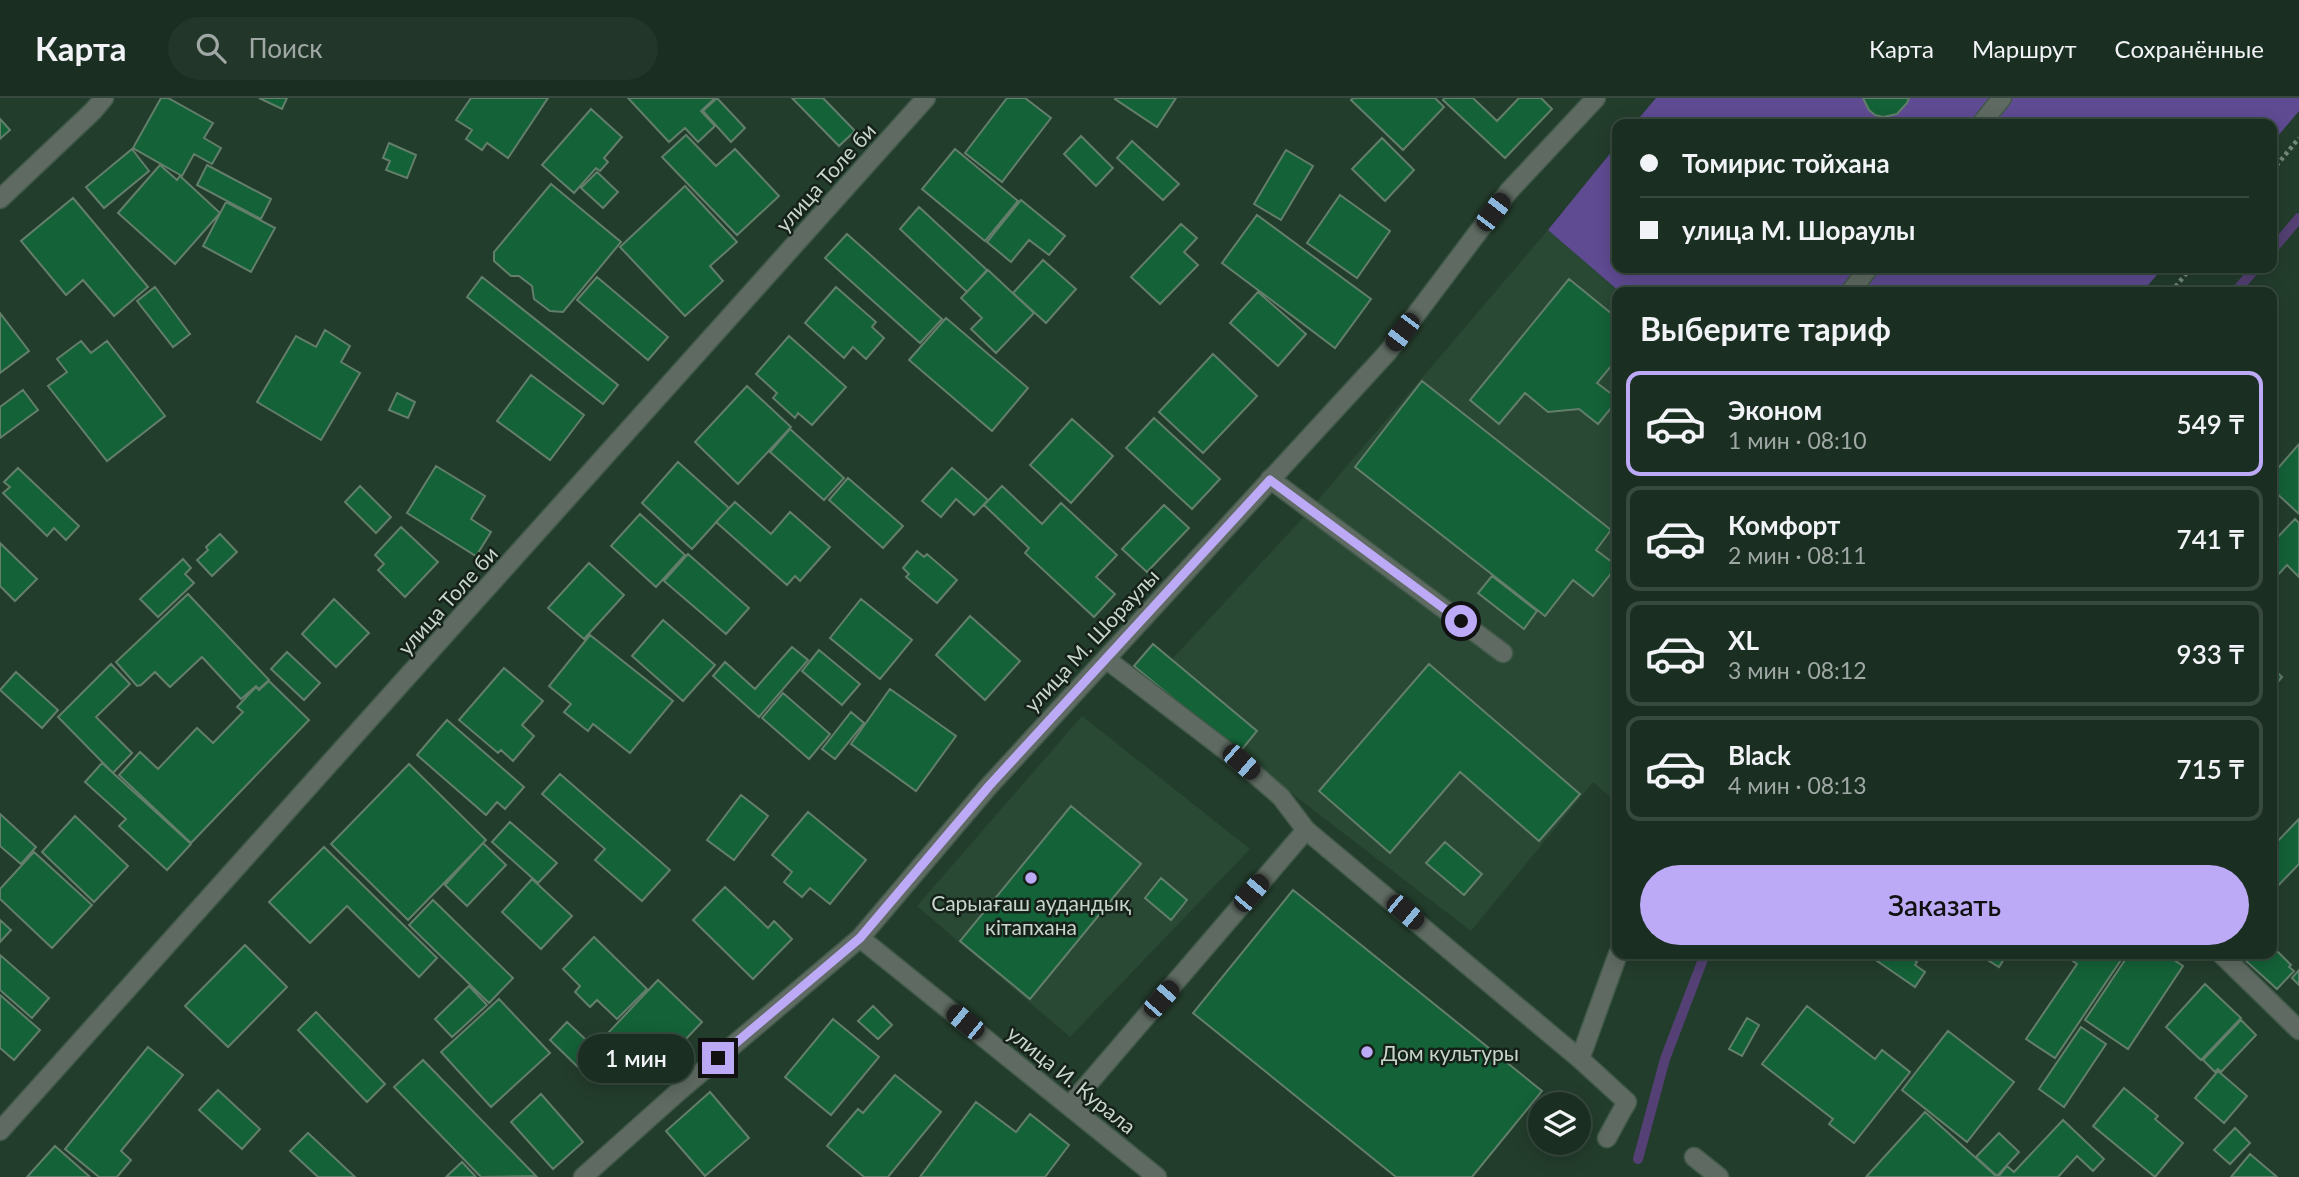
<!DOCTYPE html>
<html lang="ru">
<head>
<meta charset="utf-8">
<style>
	body { margin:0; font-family:Lato,sans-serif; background:#23362a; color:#f1f3f6; height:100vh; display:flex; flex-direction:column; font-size:26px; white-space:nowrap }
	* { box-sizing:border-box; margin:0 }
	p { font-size:23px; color:#9fa8a5 }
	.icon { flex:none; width:38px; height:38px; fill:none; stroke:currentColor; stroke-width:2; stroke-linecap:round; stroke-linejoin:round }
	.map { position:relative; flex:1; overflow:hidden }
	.side { position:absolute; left:1612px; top:189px; width:665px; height:672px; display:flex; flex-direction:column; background:#1a2e21; border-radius:14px; box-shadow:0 4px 18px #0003,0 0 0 2px #384a3f }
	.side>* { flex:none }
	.top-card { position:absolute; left:1612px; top:21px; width:665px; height:154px; border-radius:14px; box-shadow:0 4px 18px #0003,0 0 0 2px #384a3f; display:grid; align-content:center; height:154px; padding:0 28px; background:#1a2e21 }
	.controls { position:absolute; left:1528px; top:994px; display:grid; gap:14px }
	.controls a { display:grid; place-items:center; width:63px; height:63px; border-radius:50%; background:#1a2e21; box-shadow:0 4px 18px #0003,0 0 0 2px #384a3f; font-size:35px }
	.end { position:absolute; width:32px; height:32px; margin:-16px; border:9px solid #bcaaf6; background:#111; box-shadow:0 0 0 4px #111 }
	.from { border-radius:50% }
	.bubble { position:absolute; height:49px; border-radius:24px; background:#1a2e21; box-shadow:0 4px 18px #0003,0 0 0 2px #384a3f; font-size:23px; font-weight:600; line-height:49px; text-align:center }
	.car { position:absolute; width:21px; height:42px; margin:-21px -10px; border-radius:9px; box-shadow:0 0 5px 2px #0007; background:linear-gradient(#222 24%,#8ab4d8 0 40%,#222 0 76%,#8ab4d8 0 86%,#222 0) }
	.top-card b { display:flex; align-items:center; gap:24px; height:66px; font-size:26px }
	.top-card b+b { border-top:2px solid #384a3f }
	.top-card i { width:18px; height:18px; background:#f1f3f6 }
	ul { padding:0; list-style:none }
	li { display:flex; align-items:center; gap:21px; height:105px; margin:0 14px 10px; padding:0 14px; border:4px solid #384a3f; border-radius:14px }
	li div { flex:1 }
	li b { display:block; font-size:26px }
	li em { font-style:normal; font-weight:600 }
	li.selected { border-color:#bcaaf6 }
	li>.icon { width:63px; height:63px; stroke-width:1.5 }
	h2 { padding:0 28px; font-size:32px; line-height:84px }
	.primary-button { display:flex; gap:14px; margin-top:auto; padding:14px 28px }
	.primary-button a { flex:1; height:80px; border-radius:42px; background:#bcaaf6; color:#111; font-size:28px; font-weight:600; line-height:80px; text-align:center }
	header { display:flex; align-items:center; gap:42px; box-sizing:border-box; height:98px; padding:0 35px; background:#1a2e21; border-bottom:2px solid #384a3f }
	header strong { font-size:33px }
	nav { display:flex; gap:38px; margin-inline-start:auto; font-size:24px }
	.search { width:490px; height:63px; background:#23362a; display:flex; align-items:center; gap:18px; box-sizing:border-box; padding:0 24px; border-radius:38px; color:#9fa8a5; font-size:26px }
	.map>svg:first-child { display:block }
	.built { fill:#294934 }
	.green { fill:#5f4b92 }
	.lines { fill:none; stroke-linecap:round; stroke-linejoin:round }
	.stream { stroke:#544074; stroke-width:10 }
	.building { fill:#146238; stroke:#637e6b; stroke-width:2 }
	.service-casing { stroke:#415949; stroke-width:21 }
	.minor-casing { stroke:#415949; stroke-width:21 }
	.path { stroke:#758a7c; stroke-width:4.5; stroke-dasharray:3.5 3.5; stroke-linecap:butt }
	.service { stroke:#5f6b62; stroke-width:18 }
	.minor { stroke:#5f6b62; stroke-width:18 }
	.route { stroke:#bcaaf6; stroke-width:9 }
	.poi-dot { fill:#bcaaf6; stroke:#152119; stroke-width:2.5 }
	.labels { text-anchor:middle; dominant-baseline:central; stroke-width:5; stroke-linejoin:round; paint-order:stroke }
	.street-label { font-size:21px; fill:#c7d6cb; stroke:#152119 }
	.poi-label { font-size:21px; fill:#c7d6cb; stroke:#152119 }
</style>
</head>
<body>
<header>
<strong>Карта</strong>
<div class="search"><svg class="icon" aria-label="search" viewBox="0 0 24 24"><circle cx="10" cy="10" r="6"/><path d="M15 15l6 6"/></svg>Поиск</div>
<nav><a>Карта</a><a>Маршрут</a><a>Сохранённые</a></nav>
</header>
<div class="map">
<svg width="2299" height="1079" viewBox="0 0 2299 1079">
	<rect width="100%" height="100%" fill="#233d2c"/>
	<path class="built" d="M1548,132L1620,194H1617V705L1593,684L1471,833L1149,586L1301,422Z
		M1082,618L1250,751L1070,939L917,808Z"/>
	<path class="green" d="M1656,0H2299V13L2272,45V26H1634Z
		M1617,47V170H2163L2142,194H1620L1548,132Z"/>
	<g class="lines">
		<path class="stream" d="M2272,152L2299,120
			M2235,194L2256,170
			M1638,1061L1665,961L1705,856"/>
	</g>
	<path class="building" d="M161,0H168L213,25L204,40L221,50L212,66L194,56L182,78L133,50Z
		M259,0H287L282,11Z
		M471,0H548L508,60L487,45L482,52L466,41L472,32L456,22Z
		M628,0H715L701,13L715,28L698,44L685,30L669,44Z
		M717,0L745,30L731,44L703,13Z
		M792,0H823L855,33L839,48Z
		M1007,0H1025L1051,20L1002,84L965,55Z
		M1116,0H1176L1157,29L1115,1Z
		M1353,0H1435L1444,9L1403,52L1351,2Z
		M1444,0H1473L1497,23L1519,0H1541L1552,11L1505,60L1443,2Z
		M1863,0H1909L1907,5L1897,16L1883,19L1875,17L1869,12Z
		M591,11L622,39L604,60L608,64L600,73L596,70L574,95L542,67Z
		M0,21L10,32L0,41Z
		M686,37L716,68L735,51L779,98L737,137L662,59Z
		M1081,38L1113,70L1096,88L1064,56Z
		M1382,40L1414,72L1385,103L1352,71Z
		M1132,43L1179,86L1163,102L1117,60Z
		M389,45L416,57L407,80L386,72L390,63L383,60Z
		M132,51L149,73L104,110L86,89Z
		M955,51L1018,103L985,143L922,91Z
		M1286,52L1313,68L1281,122L1254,106Z
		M160,67L177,82L180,78L220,115L175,166L118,115Z
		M207,67L271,101L261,121L197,87Z
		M597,74L618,94L603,110L581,90Z
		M551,86L621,144L563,214L550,213L534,201L532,188L519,178H511L494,163V154Z
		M685,88L737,144L710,168L723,183L685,218L620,149Z
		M1340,97L1390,133L1357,180L1307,145Z
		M73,100L148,189L114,218L83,182L66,197L21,143Z
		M1021,102L1065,138L1049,157L1029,142L1011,164L987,144Z
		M226,104L275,130L251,174L203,148Z
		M919,109L987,172L967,194L900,131Z
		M1257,117L1371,201L1335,250L1222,165Z
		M1181,126L1197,140L1184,154L1198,167L1160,206L1131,179Z
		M847,136L942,221L920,245L825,160Z
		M1043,162L1076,191L1046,225L1013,195Z
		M988,172L1034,215L996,255L971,231L982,220L961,200Z
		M482,179L618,287L603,306L467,199Z
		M597,179L668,239L648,262L577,202Z
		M1569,181L1617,220V261L1597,285L1617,300V303L1598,326L1579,311L1548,314L1525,295L1499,326L1470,302Z
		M155,189L190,236L173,249L137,203Z
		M836,189L876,224L872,229L884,240L866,261L853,249L844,260L805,225Z
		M1258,194L1306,236L1278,268L1230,225Z
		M0,215L29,253L0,275Z
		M946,220L1028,290L992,333L909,262Z
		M325,232L350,248L341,264L360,275L321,342L257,304L296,238L316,249Z
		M789,238L846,289L812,327L798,315L795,320L773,300L777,295L756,276Z
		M81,243L91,255L107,243L165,318L107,363L48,288L67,274L57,261Z
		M1213,256L1257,298L1203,355L1159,314Z
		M531,277L584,317L550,362L497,323Z
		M1422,283L1611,432L1596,452L1617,468L1593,498L1573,482L1545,518L1355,369Z
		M747,288L791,329L738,386L695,344Z
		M23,292L38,312L0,340V309Z
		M397,295L415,304L408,320L389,312Z
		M1154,320L1220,381L1192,411L1126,350Z
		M1072,321L1113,358L1071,405L1030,367Z
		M790,331L844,380L824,402L770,354Z
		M2299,346V416L2272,391V377Z
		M678,364L729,410L692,451L642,405Z
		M436,368L485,398L471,421L491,434L476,458L407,415Z
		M18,370L79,428L66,442L54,430L47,438L3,395L10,389L4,384Z
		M952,370L988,402L974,417L956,401L941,419L922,403Z
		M848,380L903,428L883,450L829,402Z
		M360,388L391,419L376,435L345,404Z
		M1002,388L1042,426L1061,405L1117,457L1096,479L1115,496L1094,519L1025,455L1029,450L984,407Z
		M735,404L771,436L790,414L830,449L800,483L795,478L787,487L716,424Z
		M1164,407L1189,430L1147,474L1122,451Z
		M640,416L685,457L656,489L611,448Z
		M2295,421L2299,425V479L2287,467L2276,479L2272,474V445Z
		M401,429L438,464L405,499L378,472L384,466L375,457Z
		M220,436L237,454L212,478L197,462L208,452L206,449Z
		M0,445L37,481L15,503L0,488Z
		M917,453L924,459L927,456L957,482L937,505L906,479L909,476L903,470Z
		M688,456L749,510L726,536L664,483Z
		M183,461L191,470L185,476L194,485L158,519L140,501Z
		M589,465L624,497L584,541L548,510Z
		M1492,478L1537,513L1524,531L1478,495Z
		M188,496L269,582L259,591L256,588L241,601L202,559L170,589L155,574L141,587L137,588L116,564Z
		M334,501L369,535L336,569L302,536Z
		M861,501L912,542L880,581L830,540Z
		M970,518L1020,563L985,602L936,557Z
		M663,522L715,567L683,603L632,558Z
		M590,537L673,603L630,655L593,626L588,633L564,614L571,606L549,588Z
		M1153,546L1257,633L1239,655L1134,568Z
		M792,549L808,562L759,619L713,578L725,564L755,591Z
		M819,552L860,586L842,607L802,573Z
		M287,554L320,585L304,602L271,571Z
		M111,566L130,586L96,619L132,655L113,675L58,619Z
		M1429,566L1580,696L1539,743L1460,674L1390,755L1319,693Z
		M504,570L543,603L522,627L534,638L513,663L501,652L498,655L459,622Z
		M2273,570L2282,579L2272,591V571Z
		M16,574L58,612L42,630L0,592Z
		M269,583L309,622L191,745L119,677L140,654L158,671L197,630L213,645L243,614L237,609L256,589L259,592Z
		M890,591L956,638L916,693L851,646Z
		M783,595L830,636L809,661L762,620Z
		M851,614L864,625L835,661L822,651Z
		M447,622L524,689L505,711L497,704L486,717L417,657Z
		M102,665L191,746L167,772L119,728L126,721L85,684Z
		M409,666L486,742L408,822L331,746Z
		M560,676L670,772L642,803L595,762L605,751L542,696Z
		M741,697L768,718L734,762L707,742Z
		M1071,708L1141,766L1030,901L960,843Z
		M808,714L866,762L830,806L810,790L802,799L784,784L792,774L772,757Z
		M0,716L36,749L21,766L0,748Z
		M75,718L128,768L94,804L42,754Z
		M2299,721V766L2272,794V749Z
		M510,724L557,765L538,785L492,744Z
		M1445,744L1482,776L1464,797L1426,765Z
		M483,745L506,767L467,808L445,787Z
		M324,749L437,860L419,879L347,808L310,845L269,804Z
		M34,754L92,807L52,850L0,801V791Z
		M1161,780L1187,802L1171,822L1145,800Z
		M532,781L572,818L541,851L502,814Z
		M725,789L768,830L774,823L792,841L753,881L693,822Z
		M1293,792L1542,993L1472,1079H1396L1193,915Z
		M433,802L513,880L489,905L409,827Z
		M0,822L11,832L0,844Z
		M594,839L647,891L617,921L597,902L590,909L575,894L580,888L563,871Z
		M245,847L287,889L228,949L185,908Z
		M2272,848L2291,867L2289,869L2294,873L2277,891L2245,862L2251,856H2272Z
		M1867,856H1906L1917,864L1915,867L1925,874L1915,889Z
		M1978,856H2007L1999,869Z
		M2063,856H2125L2055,960L2026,941L2077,866Z
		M2129,856H2165L2183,868L2128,951L2085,922Z
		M0,857L49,900L32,920L0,892Z
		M2299,872V887L2292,880Z
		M658,882L702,924L649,980L641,981L609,950L608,935Z
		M2205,886L2241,920L2201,962L2166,929Z
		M469,888L487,907L452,939L435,921Z
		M0,897L40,932L14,962L0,950Z
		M499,901L550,955L491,1009L441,954Z
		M873,908L892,927L878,941L858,923Z
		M1807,908L1875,961L1882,952L1910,974L1854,1045L1829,1026L1833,1021L1762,966Z
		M316,914L385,986L367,1004L298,932Z
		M1747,920L1759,927L1742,958L1729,951Z
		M833,921L879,959L831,1017L785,979Z
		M2241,922L2256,937L2221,974L2218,971L2215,974L2203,962Z
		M567,924L598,953L580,971L550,942Z
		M2081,929L2106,946L2064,1009L2039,991Z
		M1948,933L2014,984L1967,1044L1902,992Z
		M148,949L183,977L121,1053L131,1062L117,1079H99L65,1051Z
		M423,962L536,1078L481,1079L394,989Z
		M2218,973L2247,998L2224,1025L2195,1000Z
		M895,977L941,1014L888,1079H864L827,1048L858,1011L863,1015Z
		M2124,990L2158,1018L2155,1021L2183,1045L2155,1079L2093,1028Z
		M218,992L260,1031L242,1051L199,1012Z
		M710,994L749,1040L705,1078L666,1033Z
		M541,996L583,1044L553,1071L511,1024Z
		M976,1004L1016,1034L1030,1016L1069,1047L1045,1079H920Z
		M1925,1014L1997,1079H1866Z
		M2063,1022L2104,1061L2093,1073L2077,1058L2058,1079H1998L2007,1068L2014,1074Z
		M2235,1030L2250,1045L2230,1066L2214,1052Z
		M308,1035L355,1079H318L290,1053Z
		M1999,1035L2019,1054L1997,1078L1976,1059Z
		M55,1048L90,1079H27Z
		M2250,1056L2277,1079H2231Z
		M462,1064L476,1079H446Z"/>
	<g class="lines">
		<g class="service-casing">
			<path id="service" d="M1981,26L2002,0
				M1850,194L1869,170
				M1270,381L1503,555
				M1070,1007L1306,732
				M1607,1040L1624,1009"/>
		</g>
		<g class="minor-casing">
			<path id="minor" d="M0,101L93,13L104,0
				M1106,561L1241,664L1281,699L1306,732L1580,961L1627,1004L1624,1009
				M860,840L1157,1079
				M2221,856L2299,932
				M1580,961L1618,856
				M0,1033L926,0
				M1694,1059L1719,1079
				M583,1079L678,994L860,840L989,688L1387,255L1509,93L1596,0"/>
		</g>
		<path class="path" d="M2272,73L2299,40
			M2171,194L2191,170"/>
		<use href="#service" class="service"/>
		<use href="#minor" class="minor"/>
	</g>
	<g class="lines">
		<path class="route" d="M718,960L860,840L989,688L1270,382L1461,523"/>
	</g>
	<g class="poi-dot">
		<circle cx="1031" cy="780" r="7"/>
		<circle cx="1367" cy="954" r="7"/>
	</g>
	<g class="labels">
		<g class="street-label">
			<text transform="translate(825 79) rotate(-48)">улица Толе би</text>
			<text transform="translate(447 502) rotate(-48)">улица Толе би</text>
			<text transform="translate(1091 542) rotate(-47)">улица М. Шораулы</text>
			<text transform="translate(1072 981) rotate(39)">улица И. Курала</text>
		</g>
		<g class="poi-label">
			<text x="1031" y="804">Сарыағаш аудандық<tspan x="1031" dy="24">кітапхана</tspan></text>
			<text x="1381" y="954" text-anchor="start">Дом культуры</text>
		</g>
	</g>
</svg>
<div class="controls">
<a><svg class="icon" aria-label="layers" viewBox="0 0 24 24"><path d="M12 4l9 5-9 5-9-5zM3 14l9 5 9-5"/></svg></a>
</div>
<i class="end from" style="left:1461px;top:523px"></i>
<i class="end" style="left:718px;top:960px"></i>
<div class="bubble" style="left:578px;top:936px;width:116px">1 мин</div>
<i class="car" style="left:1493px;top:114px;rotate:37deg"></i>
<i class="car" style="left:1402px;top:234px;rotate:217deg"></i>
<i class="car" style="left:1241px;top:664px;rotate:131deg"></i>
<i class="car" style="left:1251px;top:795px;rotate:40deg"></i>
<i class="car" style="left:1405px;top:814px;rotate:130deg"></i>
<i class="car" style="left:1161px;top:901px;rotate:41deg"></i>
<i class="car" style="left:965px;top:924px;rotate:309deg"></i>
<div class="top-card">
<b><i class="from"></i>Томирис тойхана</b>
<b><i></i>улица М. Шораулы</b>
</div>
<section class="side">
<h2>Выберите тариф</h2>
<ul>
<li class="selected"><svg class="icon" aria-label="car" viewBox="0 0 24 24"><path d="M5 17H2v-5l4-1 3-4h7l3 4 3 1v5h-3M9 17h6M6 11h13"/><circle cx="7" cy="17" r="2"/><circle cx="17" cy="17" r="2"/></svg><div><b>Эконом</b><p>1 мин · 08:10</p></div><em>549 ₸</em></li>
<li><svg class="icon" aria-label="car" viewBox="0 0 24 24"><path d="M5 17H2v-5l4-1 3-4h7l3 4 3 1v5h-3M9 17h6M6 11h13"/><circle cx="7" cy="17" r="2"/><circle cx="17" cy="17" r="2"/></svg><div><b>Комфорт</b><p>2 мин · 08:11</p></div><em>741 ₸</em></li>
<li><svg class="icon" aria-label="car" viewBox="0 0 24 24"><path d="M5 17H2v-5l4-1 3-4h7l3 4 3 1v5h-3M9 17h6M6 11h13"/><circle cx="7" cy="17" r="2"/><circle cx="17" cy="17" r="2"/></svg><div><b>XL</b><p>3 мин · 08:12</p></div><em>933 ₸</em></li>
<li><svg class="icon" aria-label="car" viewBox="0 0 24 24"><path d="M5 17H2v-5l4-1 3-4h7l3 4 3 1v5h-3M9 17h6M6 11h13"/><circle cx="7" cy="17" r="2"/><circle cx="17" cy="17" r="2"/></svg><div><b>Black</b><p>4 мин · 08:13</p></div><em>715 ₸</em></li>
</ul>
<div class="primary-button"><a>Заказать</a></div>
</section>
</div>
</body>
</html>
